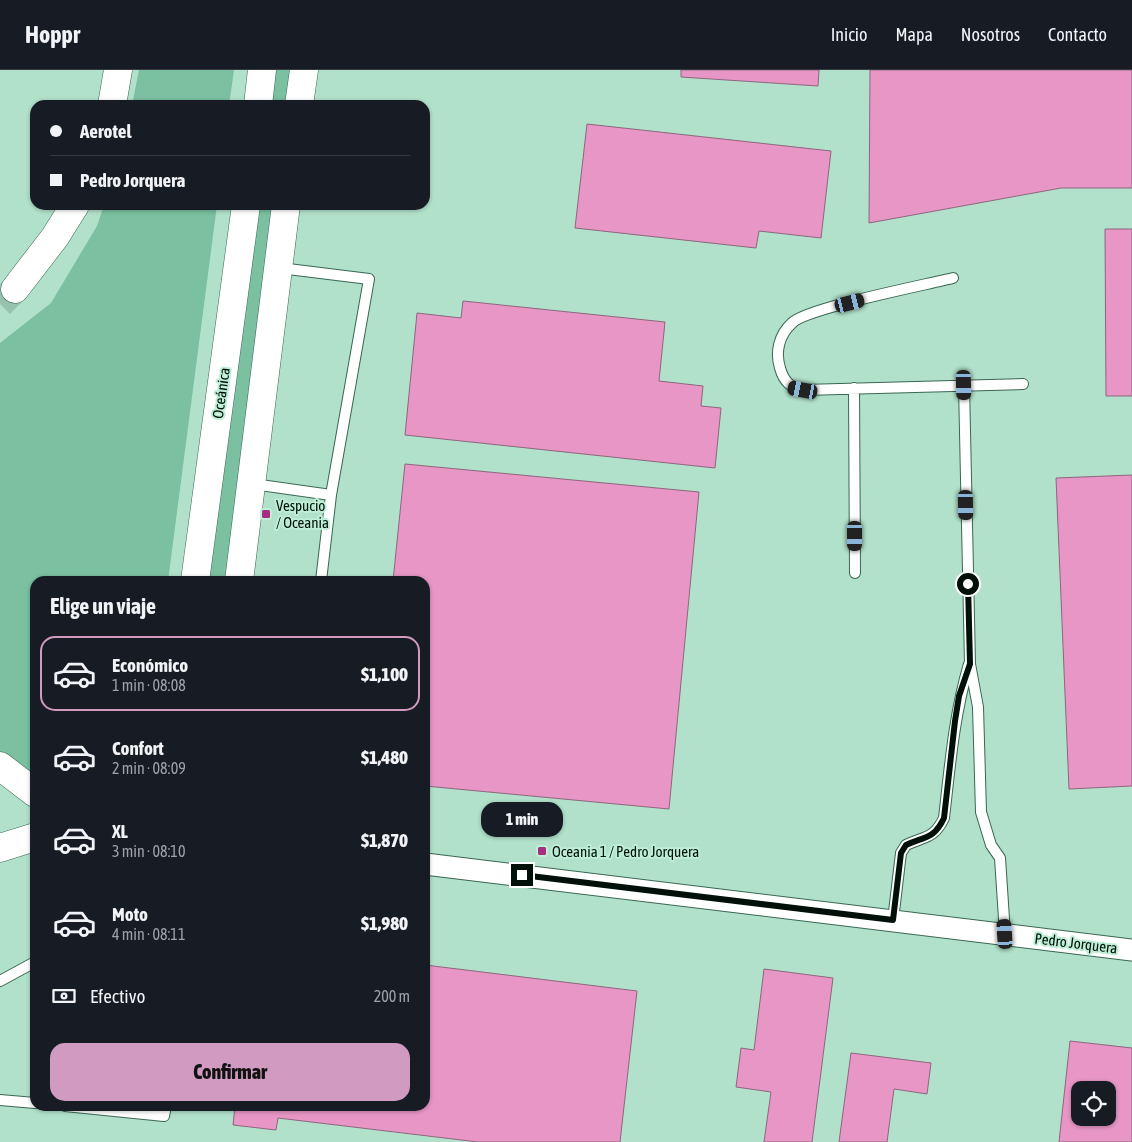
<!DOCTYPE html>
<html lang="es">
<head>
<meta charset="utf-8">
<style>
	body { margin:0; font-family:"Asap Condensed",sans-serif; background:#20242c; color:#f1f3f6; height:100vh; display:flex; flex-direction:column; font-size:19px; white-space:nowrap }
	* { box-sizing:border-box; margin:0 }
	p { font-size:16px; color:#9ea1a6 }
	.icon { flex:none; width:28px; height:28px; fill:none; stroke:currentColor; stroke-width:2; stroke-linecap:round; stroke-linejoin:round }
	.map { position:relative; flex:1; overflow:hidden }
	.side { position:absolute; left:30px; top:506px; width:400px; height:535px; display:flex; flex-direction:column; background:#171b24; border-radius:15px; box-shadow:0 1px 4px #0004 }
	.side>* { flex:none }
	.top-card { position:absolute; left:30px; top:30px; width:400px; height:110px; border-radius:15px; box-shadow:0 1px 4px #0004; display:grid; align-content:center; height:110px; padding:0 20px; background:#171b24 }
	.buttons { position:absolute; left:1071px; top:1011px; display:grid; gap:10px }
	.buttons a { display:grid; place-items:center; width:45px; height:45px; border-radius:10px; background:#171b24; box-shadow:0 1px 4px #0004; font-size:25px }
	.end { position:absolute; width:22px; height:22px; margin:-11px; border:6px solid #011008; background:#fff; box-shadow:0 0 0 2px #fff }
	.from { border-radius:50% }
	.bubble { position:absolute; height:35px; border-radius:15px; background:#171b24; box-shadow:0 1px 4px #0004; font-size:16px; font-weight:800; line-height:35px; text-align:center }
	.car { position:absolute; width:15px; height:30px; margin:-15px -8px; border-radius:6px; box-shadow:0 0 4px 1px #0007; background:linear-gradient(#222 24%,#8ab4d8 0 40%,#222 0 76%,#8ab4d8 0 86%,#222 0) }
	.top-card b { display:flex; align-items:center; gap:18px; height:48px; font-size:19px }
	.top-card b+b { border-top:1px solid #363941 }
	.top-card i { width:12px; height:12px; background:#f1f3f6 }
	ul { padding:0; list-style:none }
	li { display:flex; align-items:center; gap:15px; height:75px; margin:0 10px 8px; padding:0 10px; border:2px solid transparent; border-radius:15px }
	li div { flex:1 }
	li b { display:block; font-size:19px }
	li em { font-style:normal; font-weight:800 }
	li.current { border-color:#d09ac1 }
	li>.icon { width:45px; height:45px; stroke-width:1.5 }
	h2 { padding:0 20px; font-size:22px; line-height:60px }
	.pay { display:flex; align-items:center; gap:12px; height:55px; padding:0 20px; font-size:19px }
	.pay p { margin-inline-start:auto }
	.primary-button { display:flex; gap:10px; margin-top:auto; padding:10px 20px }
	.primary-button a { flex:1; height:58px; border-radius:15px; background:#d09ac1; color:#111; font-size:20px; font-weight:800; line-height:58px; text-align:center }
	header { display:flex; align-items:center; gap:30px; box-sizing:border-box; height:70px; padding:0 25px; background:#171b24; border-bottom:1px solid #363941 }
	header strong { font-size:24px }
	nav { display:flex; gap:28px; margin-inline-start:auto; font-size:18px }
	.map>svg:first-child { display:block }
	.green { fill:#7bc0a0 }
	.building { fill:#e796c6; stroke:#8e667d; fill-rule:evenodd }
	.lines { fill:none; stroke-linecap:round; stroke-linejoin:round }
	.primary-tunnel { stroke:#97c2ad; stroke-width:28; stroke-dasharray:28 14; stroke-linecap:butt }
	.lane-casing { stroke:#3a6753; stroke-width:12 }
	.street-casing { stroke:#3a6753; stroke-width:23 }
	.primary-casing { stroke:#3a6753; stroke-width:29 }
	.highway-casing { stroke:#3a6753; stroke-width:29 }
	.lane { stroke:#fff; stroke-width:10 }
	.street { stroke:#fff; stroke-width:21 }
	.primary { stroke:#fff; stroke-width:28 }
	.highway { stroke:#fff; stroke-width:28 }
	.route { stroke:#011008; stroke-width:6 }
	.poi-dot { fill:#a82d80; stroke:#beeed6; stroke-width:2 }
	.labels { text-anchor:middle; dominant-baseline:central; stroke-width:4; stroke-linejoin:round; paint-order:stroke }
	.street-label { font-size:15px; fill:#011008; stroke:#beeed6 }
	.poi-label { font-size:15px; fill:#011008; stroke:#beeed6; text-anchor:start }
</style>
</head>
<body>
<header>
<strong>Hoppr</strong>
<nav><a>Inicio</a><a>Mapa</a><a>Nosotros</a><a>Contacto</a></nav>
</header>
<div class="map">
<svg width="1132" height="1072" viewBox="0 0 1132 1072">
	<rect width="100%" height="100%" fill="#b1e1ca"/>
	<path class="green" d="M139,0H234L229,35H132Z
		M254,0H300L295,35H249Z
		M104,135H217L168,511H35V710L0,685V273L51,233L97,156Z
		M235,135H282L233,511H183Z"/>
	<path class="building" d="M681,0H819L818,16L681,7Z
		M870,0H1132V118H1061L869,153Z
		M587,54L831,81L821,168L759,161L756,178L575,158Z
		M1105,159H1132V326H1106Z
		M463,231L665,252L659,311L703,316L701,336L721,338L715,398L405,365L417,243L461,248Z
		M405,394L699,422L669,739L425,716V511H393Z
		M1132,405V716L1069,719L1056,408Z
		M425,895L637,921L620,1072H478L278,1048L276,1060L233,1055L235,1036H425Z
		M764,899L833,908L812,1072H764L771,1022L736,1017L741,978L754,980Z
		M1070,971L1132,978V1072H1059ZM1080,1020H1108V1048H1080Z
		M851,983L931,993L927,1024L894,1019L887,1072H839Z"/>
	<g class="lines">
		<path class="primary-tunnel" d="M0,234L15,219"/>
		<g class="lane-casing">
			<path id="lane" d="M280,198L369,209L331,425L321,511
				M953,208C925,215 807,238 792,253C779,265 775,282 780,298C784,312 790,317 803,320L1023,314
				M964,315L970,594L978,637L981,742L991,775L1000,788L1005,864
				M854,318L855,503
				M253,414L331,425
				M893,850L901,783L906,775C925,766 934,769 944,748C950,696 954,645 969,594
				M0,911L35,892
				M0,1030L35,1033
				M65,1036L164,1046L166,1036"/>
		</g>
		<g class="street-casing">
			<path id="street" d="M425,794L1132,880"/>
		</g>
		<g class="primary-casing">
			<path id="primary" d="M112,35L118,0
				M258,35L262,0
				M299,35L304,0
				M15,219L55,167L75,135
				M195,511L246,135
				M239,511L286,135"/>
		</g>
		<g class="highway-casing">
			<path id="highway" d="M0,696L35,723
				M0,778L35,767"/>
		</g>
		<use href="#lane" class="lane"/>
		<use href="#street" class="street"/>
		<use href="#primary" class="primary"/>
		<use href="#highway" class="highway"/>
	</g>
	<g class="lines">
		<path class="route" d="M522,805L893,850L901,783L906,775C926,766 934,769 944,748L955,651L959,626L970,594L968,514"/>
	</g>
	<g class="poi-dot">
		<rect x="261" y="439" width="10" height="10" rx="2.5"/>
		<rect x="537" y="776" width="10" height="10" rx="2.5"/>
	</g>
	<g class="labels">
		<g class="street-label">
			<text transform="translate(221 323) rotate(-82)">Oceánica</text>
			<text transform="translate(1076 873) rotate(7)">Pedro Jorquera</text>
		</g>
		<g class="poi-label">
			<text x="276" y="435">Vespucio<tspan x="276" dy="17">/ Oceania</tspan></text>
			<text x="552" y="781">Oceania 1 / Pedro Jorquera</text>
		</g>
	</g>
</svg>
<div class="buttons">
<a><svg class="icon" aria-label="locate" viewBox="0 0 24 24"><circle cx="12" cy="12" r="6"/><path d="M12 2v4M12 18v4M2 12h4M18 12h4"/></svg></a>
</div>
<i class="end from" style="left:968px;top:514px"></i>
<i class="end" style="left:522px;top:805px"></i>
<div class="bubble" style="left:481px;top:732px;width:82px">1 min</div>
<i class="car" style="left:850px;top:233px;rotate:76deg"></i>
<i class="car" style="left:964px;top:315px;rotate:179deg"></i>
<i class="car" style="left:803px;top:320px;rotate:281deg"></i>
<i class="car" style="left:966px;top:435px;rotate:179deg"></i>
<i class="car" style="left:855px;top:466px;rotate:180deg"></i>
<i class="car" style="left:1005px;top:864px;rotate:356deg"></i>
<div class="top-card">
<b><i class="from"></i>Aerotel</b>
<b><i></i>Pedro Jorquera</b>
</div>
<section class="side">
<h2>Elige un viaje</h2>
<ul>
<li class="current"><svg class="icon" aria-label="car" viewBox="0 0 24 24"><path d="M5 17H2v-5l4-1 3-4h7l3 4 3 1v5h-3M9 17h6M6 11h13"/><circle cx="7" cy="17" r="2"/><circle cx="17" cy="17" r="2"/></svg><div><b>Económico</b><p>1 min · 08:08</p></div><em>$1,100</em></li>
<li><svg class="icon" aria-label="car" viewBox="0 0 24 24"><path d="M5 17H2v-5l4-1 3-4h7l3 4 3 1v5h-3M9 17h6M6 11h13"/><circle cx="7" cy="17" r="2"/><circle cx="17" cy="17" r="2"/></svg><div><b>Confort</b><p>2 min · 08:09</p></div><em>$1,480</em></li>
<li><svg class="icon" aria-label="car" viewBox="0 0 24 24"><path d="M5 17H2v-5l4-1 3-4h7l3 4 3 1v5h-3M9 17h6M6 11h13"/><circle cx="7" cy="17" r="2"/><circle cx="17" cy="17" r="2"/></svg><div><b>XL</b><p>3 min · 08:10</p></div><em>$1,870</em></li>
<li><svg class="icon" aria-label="car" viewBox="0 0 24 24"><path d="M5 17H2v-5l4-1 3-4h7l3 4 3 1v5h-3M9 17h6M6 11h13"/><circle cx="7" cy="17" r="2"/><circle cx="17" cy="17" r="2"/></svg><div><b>Moto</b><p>4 min · 08:11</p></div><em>$1,980</em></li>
</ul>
<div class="pay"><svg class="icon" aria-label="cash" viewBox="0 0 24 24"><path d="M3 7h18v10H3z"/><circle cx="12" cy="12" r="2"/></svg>Efectivo<p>200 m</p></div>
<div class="primary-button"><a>Confirmar</a></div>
</section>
</div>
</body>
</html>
